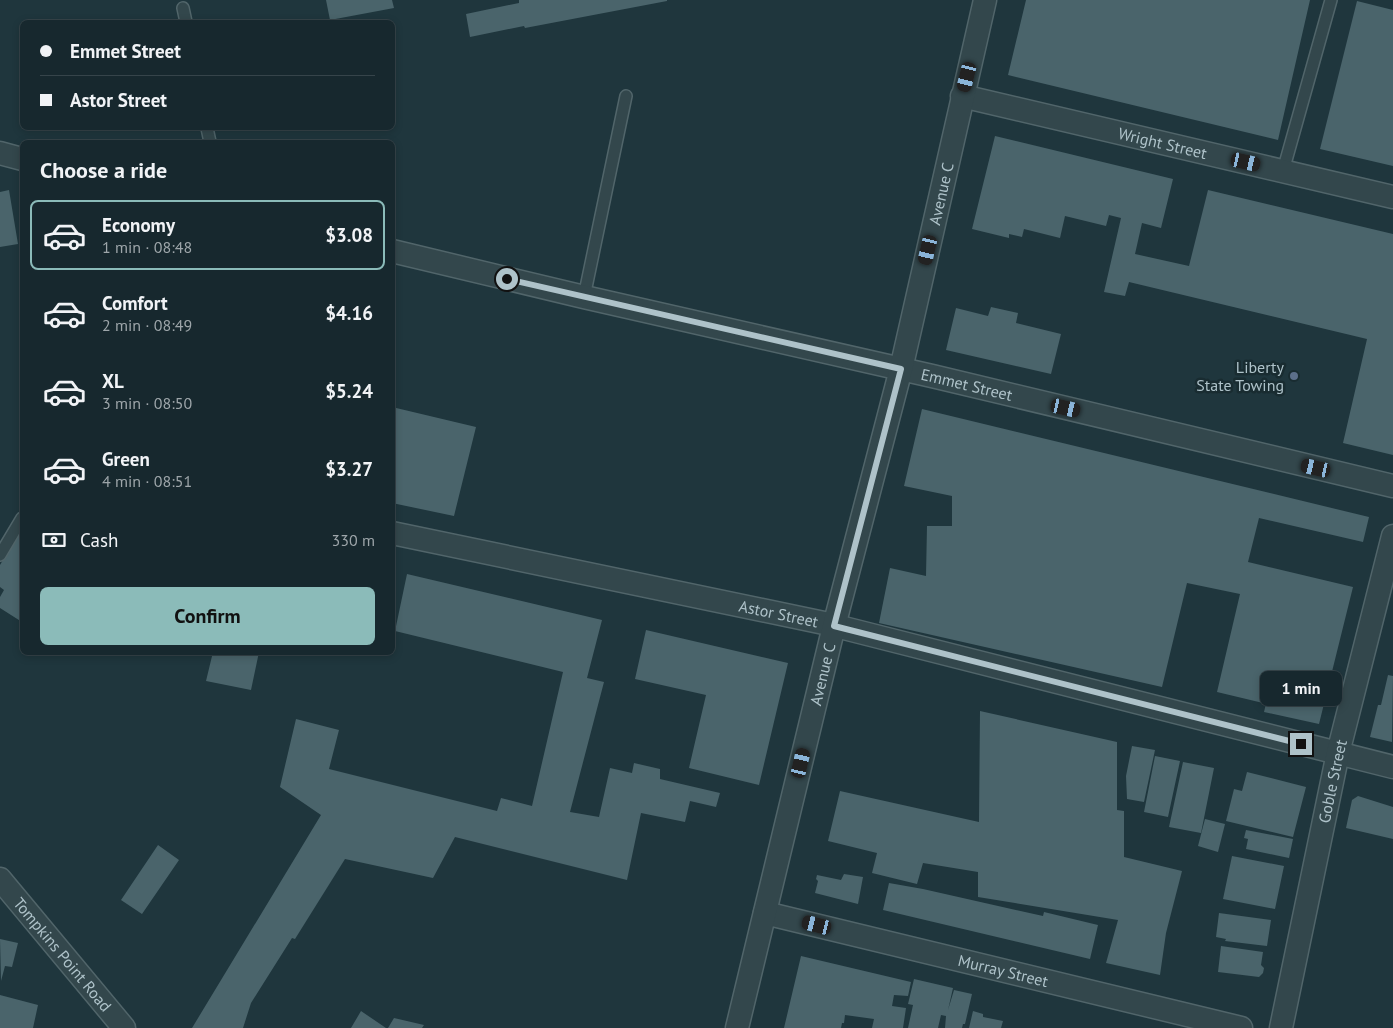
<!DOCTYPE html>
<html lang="en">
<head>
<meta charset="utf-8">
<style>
	body { margin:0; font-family:"PT Sans",sans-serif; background:#24343a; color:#f1f3f6; height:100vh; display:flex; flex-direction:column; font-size:19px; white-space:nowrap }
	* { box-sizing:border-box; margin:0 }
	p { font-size:16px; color:#9ea6aa }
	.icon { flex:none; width:28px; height:28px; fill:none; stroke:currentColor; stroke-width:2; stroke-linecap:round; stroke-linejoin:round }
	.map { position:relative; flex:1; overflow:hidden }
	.panel { position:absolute; left:20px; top:140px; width:375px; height:515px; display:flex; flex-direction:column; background:#17282e; border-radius:8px; box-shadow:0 2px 8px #0003,0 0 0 1px #36444a }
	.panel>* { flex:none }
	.guide { position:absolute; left:20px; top:20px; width:375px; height:110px; border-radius:8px; box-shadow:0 2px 8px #0003,0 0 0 1px #36444a; display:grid; align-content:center; height:110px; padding:0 20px; background:#17282e }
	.end { position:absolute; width:22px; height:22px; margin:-11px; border:6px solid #aec2c9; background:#111; box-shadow:0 0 0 2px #111 }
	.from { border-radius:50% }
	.bubble { position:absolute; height:35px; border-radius:8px; background:#17282e; box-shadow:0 2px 8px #0003,0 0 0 1px #36444a; font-size:16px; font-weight:700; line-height:35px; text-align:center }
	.car { position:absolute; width:15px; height:30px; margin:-15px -8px; border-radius:6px; box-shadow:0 0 4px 1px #0007; background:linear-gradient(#222 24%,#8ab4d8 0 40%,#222 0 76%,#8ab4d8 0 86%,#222 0) }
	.guide b { display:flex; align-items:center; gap:18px; height:48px; font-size:19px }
	.guide b+b { border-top:1px solid #36444a }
	.guide i { width:12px; height:12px; background:#f1f3f6 }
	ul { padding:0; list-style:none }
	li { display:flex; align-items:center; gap:15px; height:70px; margin:0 10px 8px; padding:0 10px; border:2px solid transparent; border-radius:8px }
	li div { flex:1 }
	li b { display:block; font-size:19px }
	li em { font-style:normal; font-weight:700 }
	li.selected { border-color:#8bbbb9 }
	li>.icon { width:45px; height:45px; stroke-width:1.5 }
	h2 { padding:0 20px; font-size:22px; line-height:60px }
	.pay { display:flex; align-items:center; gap:12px; height:55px; padding:0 20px; font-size:19px }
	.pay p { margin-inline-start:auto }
	.action { display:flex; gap:10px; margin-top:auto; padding:10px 20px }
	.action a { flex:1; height:58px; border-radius:8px; background:#8bbbb9; color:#111; font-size:20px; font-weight:700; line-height:58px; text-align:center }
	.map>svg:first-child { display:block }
	.building { fill:#4a646b }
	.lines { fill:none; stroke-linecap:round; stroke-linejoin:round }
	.lane-casing { stroke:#51656a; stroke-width:14 }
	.street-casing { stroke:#51656a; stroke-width:25 }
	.lane { stroke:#33474c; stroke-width:11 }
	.street { stroke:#33474c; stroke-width:22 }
	.route { stroke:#aec2c9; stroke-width:6 }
	.service-dot { fill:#5c6f8a; stroke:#192c31; stroke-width:2 }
	.labels { text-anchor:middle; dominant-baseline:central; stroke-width:5; stroke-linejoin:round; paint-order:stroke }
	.street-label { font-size:16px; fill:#aec2c9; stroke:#192c31 }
	.poi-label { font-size:16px; fill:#aec2c9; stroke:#192c31; text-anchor:end }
</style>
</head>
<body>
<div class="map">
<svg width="1393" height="1028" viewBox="0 0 1393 1028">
	<rect width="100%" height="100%" fill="#1f363d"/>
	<path class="building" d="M326,0H392L394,8L330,20Z
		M519,0H667V1L525,28L524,26L470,37L466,14L519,3Z
		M1026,0H1310L1278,140L1008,75Z
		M1357,1L1393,10V166L1320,149Z
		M995,136L1173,179L1161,228L1142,223L1135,254L1189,266L1208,190L1393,234V455L1343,443L1367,339L1129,282L1125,296L1104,292L1121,218L1109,215L1106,226L1065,216L1060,238L1024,229L1022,237L1009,234V238L972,229Z
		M9,190L18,244L0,247V192Z
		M991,307L1018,313L1016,323L1061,334L1051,374L946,350L956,308L988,316Z
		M392,407L476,427L454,516L392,503Z
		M922,409L1369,517L1363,542L1259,518L1248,562L1353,587L1319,724L1264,712L1271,682H1268L1263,703L1217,692L1240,594L1187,583L1162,687L879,623L890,568L926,576L927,526H952V496L904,486Z
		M22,528V622L0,608V597L4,590L0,587V565Z
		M407,574L602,620L587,678L604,682L570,812L599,817L610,768L632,773L634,763L660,769V779L720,793L716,807L690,801L685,822L641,813L627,880L455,837L433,878L345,859L295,939L292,938L251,1003L243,1028H192L321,815L280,787L296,719L339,730L329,769L497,811L501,798L532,806L563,672L395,631Z
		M646,630L788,663L759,785L689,768L706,695L635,679Z
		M213,652H259L251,690L206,681Z
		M1388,675L1393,676L1392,742L1370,737L1378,705H1381Z
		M980,711L1117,742V810L1124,811V857L1182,871L1166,933L1160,975L1106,963L1118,920L978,897V872L923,863L917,884L872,873L877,853L828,841L840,791L979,822Z
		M1132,746L1155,750L1144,802L1127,799L1126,776Z
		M1155,756L1180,761L1168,817L1144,812Z
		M1183,762L1214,768L1201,833L1169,827Z
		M1247,772L1306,787L1293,837L1226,821L1234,789L1242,791Z
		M1358,796L1393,807V839L1346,828L1352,800Z
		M1205,819L1225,824L1218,852L1198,846Z
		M1246,830L1293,839L1289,858L1246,849L1248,839L1244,838Z
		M158,845L179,860L142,914L121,900Z
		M1232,856L1284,866L1275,909L1223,899Z
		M844,874L863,877L858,904L815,893L818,881L816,879L817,875L841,880Z
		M889,883L923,889L1043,916L1044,912L1098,925L1090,959L883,910Z
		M1219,913L1271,920L1267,946L1225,941L1226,939L1216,937Z
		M0,939L18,943L12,967L5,966L1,981Z
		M1221,946L1263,952L1261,965L1264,968L1263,973L1259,977L1218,972Z
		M801,956L911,982L908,996L894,995L892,1006L906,1008L903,1028H872L874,1019L845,1015L844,1023H842L841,1028H784Z
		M914,979L953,988L948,1010L954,990L972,994L965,1024H963L962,1028H945L946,1016L941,1015L938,1028H908L913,1005L908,1004Z
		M0,995L38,1005L33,1028H0Z
		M361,1011L386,1028H351Z
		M973,1011L983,1014V1017L1003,1021L1001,1028H969Z
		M394,1018L424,1025L422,1028H388Z"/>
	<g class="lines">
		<g class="lane-casing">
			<path id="lane" d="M183,8L186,22
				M207,128L210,142
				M1283,171L1331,0
				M584,297L626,96
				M0,555L22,518"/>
		</g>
		<g class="street-casing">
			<g id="street">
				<path id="s1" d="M962,96L1393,197"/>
				<path d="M0,153L22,159"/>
				<path id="s2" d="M392,251L584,297L932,376L1393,486"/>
				<path id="s3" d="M392,533L824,623L1393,767"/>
				<path id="s4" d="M0,879L124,1028"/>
				<path id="s5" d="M765,913L1241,1028"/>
				<path id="s6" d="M737,1028L834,626L901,369L985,0"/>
				<path id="s7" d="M1281,1028L1338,753L1393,536"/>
			</g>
		</g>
		<use href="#lane" class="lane"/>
		<use href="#street" class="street"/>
	</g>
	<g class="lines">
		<path class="route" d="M507,279L901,369L834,626L1301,744"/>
	</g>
	<circle class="service-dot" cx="1294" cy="376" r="5"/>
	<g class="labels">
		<g class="street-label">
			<text stroke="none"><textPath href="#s1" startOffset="206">Wright Street</textPath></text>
			<text stroke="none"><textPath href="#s6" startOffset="859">Avenue C</textPath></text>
			<text stroke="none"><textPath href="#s2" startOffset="590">Emmet Street</textPath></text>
			<text stroke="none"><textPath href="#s3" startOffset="395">Astor Street</textPath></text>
			<text stroke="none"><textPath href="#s6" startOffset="364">Avenue C</textPath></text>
			<text stroke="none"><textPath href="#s7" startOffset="252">Goble Street</textPath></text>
			<text stroke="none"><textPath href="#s4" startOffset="98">Tompkins Point Road</textPath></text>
			<text stroke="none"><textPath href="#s5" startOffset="245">Murray Street</textPath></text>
		</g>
		<g class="poi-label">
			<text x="1284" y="367">Liberty<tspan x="1284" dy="18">State Towing</tspan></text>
		</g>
	</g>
</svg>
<i class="end from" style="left:507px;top:279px"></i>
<i class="end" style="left:1301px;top:744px"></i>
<div class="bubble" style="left:1260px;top:671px;width:82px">1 min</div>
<i class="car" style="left:967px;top:77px;rotate:194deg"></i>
<i class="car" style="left:1246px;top:162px;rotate:103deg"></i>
<i class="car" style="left:928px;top:250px;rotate:193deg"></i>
<i class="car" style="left:1066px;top:408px;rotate:103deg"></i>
<i class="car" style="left:1316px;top:468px;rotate:283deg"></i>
<i class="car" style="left:801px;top:763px;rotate:13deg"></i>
<i class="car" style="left:817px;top:925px;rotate:284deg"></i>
<div class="guide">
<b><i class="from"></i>Emmet Street</b>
<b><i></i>Astor Street</b>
</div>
<section class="panel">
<h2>Choose a ride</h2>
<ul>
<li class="selected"><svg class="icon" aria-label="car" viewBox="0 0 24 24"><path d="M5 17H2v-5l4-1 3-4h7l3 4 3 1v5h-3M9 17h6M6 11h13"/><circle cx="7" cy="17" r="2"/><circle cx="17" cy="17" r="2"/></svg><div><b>Economy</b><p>1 min · 08:48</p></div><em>$3.08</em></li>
<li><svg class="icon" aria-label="car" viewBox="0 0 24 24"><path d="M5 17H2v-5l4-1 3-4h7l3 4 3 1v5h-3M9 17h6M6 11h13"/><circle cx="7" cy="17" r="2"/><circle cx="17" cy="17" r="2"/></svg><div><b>Comfort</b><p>2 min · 08:49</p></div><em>$4.16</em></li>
<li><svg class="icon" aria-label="car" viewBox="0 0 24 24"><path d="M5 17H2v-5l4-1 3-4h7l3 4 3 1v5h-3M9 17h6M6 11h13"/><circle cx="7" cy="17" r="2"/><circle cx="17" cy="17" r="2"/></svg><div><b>XL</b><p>3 min · 08:50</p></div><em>$5.24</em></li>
<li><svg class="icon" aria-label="car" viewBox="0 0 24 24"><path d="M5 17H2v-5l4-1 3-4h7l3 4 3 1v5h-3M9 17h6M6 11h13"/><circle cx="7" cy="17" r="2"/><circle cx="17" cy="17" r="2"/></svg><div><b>Green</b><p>4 min · 08:51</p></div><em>$3.27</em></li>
</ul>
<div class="pay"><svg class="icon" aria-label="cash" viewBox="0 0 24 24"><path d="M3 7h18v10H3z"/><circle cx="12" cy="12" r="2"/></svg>Cash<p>330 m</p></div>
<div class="action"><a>Confirm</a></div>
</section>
</div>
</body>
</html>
